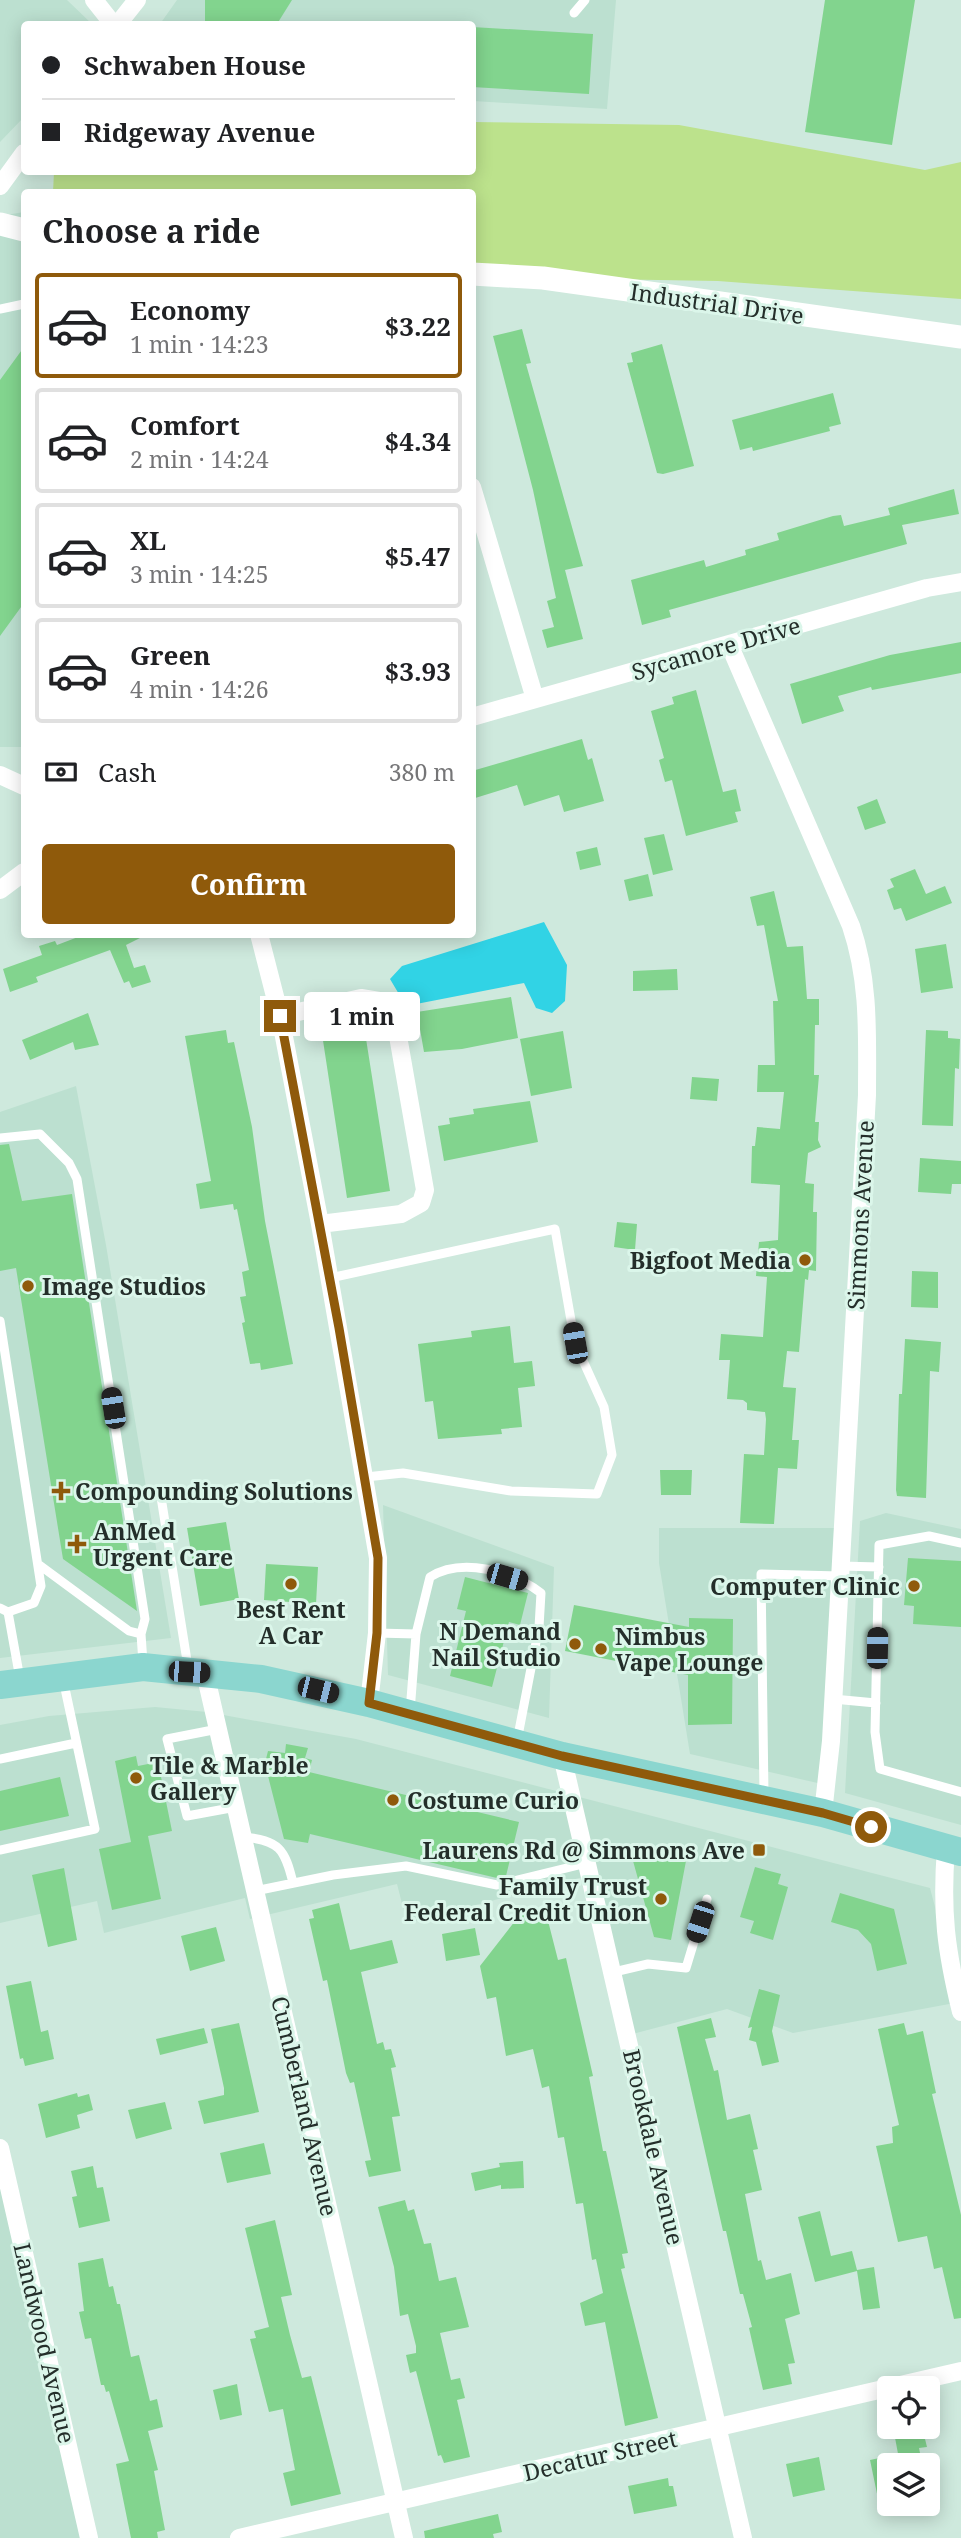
<!DOCTYPE html>
<html lang="en">
<head>
<meta charset="utf-8">
<style>
	body { margin:0; font-family:"Noto Serif",serif; background:#f2f2f2; color:#202124; height:100vh; display:flex; flex-direction:column; font-size:26px; white-space:nowrap }
	* { box-sizing:border-box; margin:0 }
	p { font-size:23px; color:#757577 }
	.icon { flex:none; width:38px; height:38px; fill:none; stroke:currentColor; stroke-width:2; stroke-linecap:round; stroke-linejoin:round }
	.map { position:relative; flex:1; overflow:hidden }
	.panel { position:absolute; left:21px; top:189px; width:455px; height:749px; display:flex; flex-direction:column; background:#fff; border-radius:7px; box-shadow:0 4px 18px #0003 }
	.panel>* { flex:none }
	.hud { position:absolute; left:21px; top:21px; width:455px; height:154px; border-radius:7px; box-shadow:0 4px 18px #0003; display:grid; align-content:center; height:154px; padding:0 21px; background:#fff }
	.controls { position:absolute; left:877px; top:2376px; display:grid; gap:14px }
	.controls a { display:grid; place-items:center; width:63px; height:63px; border-radius:7px; background:#fff; box-shadow:0 4px 18px #0003; font-size:35px }
	.end { position:absolute; width:32px; height:32px; margin:-16px; border:9px solid #8f5a0b; background:#fff; box-shadow:0 0 0 4px #fff }
	.from { border-radius:50% }
	.bubble { position:absolute; height:49px; border-radius:7px; background:#fff; box-shadow:0 4px 18px #0003; font-size:23px; font-weight:700; line-height:49px; text-align:center }
	.car { position:absolute; width:21px; height:42px; margin:-21px -10px; border-radius:9px; box-shadow:0 0 5px 2px #0007; background:linear-gradient(#222 24%,#8ab4d8 0 40%,#222 0 76%,#8ab4d8 0 86%,#222 0) }
	.hud b { display:flex; align-items:center; gap:24px; height:66px; font-size:26px }
	.hud b+b { border-top:2px solid #e0e0e0 }
	.hud i { width:18px; height:18px; background:#202124 }
	ul { padding:0; list-style:none }
	li { display:flex; align-items:center; gap:21px; height:105px; margin:0 14px 10px; padding:0 7px; border:4px solid #e0e0e0; border-radius:7px }
	li div { flex:1 }
	li b { display:block; font-size:26px }
	li em { font-style:normal; font-weight:700 }
	li.selected { border-color:#8f5a0b }
	li>.icon { width:63px; height:63px; stroke-width:1.5 }
	h2 { padding:0 21px; font-size:32px; line-height:84px }
	.pay { display:flex; align-items:center; gap:18px; height:77px; padding:0 21px; font-size:26px }
	.pay p { margin-inline-start:auto }
	.primary-button { display:flex; gap:14px; margin-top:auto; padding:14px 21px }
	.primary-button a { flex:1; height:80px; border-radius:7px; background:#8f5a0b; color:#fff; font-size:28px; font-weight:700; line-height:80px; text-align:center }
	.map>svg:first-child { display:block }
	.built { fill:#bce0d0 }
	.green { fill:#bce28c }
	.water { fill:#31d3e5 }
	.building { fill:#82d48e }
	.lines { fill:none; stroke-linecap:round; stroke-linejoin:round }
	.service { stroke:#fff; stroke-width:9 }
	.minor { stroke:#fff; stroke-width:18 }
	.tertiary { stroke:#fff; stroke-width:23 }
	.primary { stroke:#8bd6cf; stroke-width:28 }
	.route { stroke:#8f5a0b; stroke-width:9 }
	.poi-dot { fill:#8f5a0b; stroke:#dbf6ea; stroke-width:2.5 }
	.labels { text-anchor:middle; dominant-baseline:central; stroke-width:6; stroke-linejoin:round; paint-order:stroke }
	.street-label { font-size:23px; fill:#242e2a; stroke:#dbf6ea }
	.poi-label { font-size:23px; font-weight:bold; fill:#242e2a; stroke:#dbf6ea; text-anchor:start }
</style>
</head>
<body>
<div class="map">
<svg width="961" height="2538" viewBox="0 0 961 2538">
	<rect width="100%" height="100%" fill="#cee9dd"/>
	<path class="built" d="M0,0H67L92,24H24V117L0,142Z
		M177,0H616L607,109L473,101L472,24H160Z
		M24,212V747H0V216Z
		M76,1086L106,1245L171,1638L0,1658V1112Z
		M383,1505L554,1567L549,1718L388,1675Z
		M886,1513L961,1529V1825L845,1793L860,1521Z
		M659,1528H834L822,1784L690,1754L659,1563Z
		M155,1707L207,1712L356,1739L930,1888L960,2002L793,2033L727,2009L625,2036L583,1877L407,1923L397,1884L250,1919L245,1898L104,1933L97,1901L0,1923V1725L49,1716Z
		M0,2163L85,2538H0Z"/>
	<path class="green" d="M473,122L679,125L925,170L961,162V299L718,281L473,277L472,192H53L54,172H472Z"/>
	<path class="water" d="M544,922L567,965L565,1001L552,1013L536,1008L524,983L406,1006L390,979L402,966Z"/>
	<path class="building" d="M205,0H292L277,24H205Z
		M825,0H915L892,145L805,132Z
		M472,27L593,34L589,94L472,87Z
		M522,329L531,363L526,364L583,566L565,570L583,639L547,648L542,630L554,627L547,601L556,598L533,490L493,336Z
		M662,344L694,466L663,474L657,473L627,363L633,362L631,353Z
		M24,347V603L0,636V380Z
		M833,393L841,424L829,427L830,431L753,451L752,447L740,450L732,420Z
		M954,489L959,514L902,525L907,544L669,610L671,617L642,625L631,580L704,560L706,567L746,555L745,550L779,540L777,533L833,516L841,515L844,526L890,515L888,508Z
		M961,642V673L872,690L871,687L838,696L844,711L802,724L790,684L890,655Z
		M696,690L723,792L736,789L741,811L735,812L738,822L686,836L672,780L665,782L659,760L664,758L651,711L674,704L672,697Z
		M582,739L588,760L592,758L604,801L564,812L559,795L524,806L517,785L472,799V771Z
		M877,799L886,823L865,830L857,807Z
		M664,834L673,870L653,875L644,838Z
		M597,847L601,865L580,870L576,852Z
		M915,869L926,894L945,886L952,903L906,921L901,908L894,910L887,890L894,887L890,879Z
		M648,874L653,896L629,901L624,880Z
		M774,891L787,947L803,946L807,999H819V1025H815L814,1075H819L815,1122H819L818,1140L821,1147L808,1153L805,1183L814,1184L813,1212H817L816,1271L809,1270L808,1280L805,1279L799,1352L787,1351L783,1387L796,1388L792,1440H799L797,1469L778,1468L774,1524L740,1523L744,1454L764,1455L766,1419L765,1412L747,1410V1403L743,1400L727,1399L730,1360H719L721,1334L763,1337L767,1277L756,1276L759,1242L778,1240L780,1185L751,1183L752,1146H755L757,1127L780,1129L784,1092H757L758,1065H775L773,1001H778L764,925L757,926L750,897Z
		M86,934H148L126,945L134,968L145,965L151,982L132,988L129,981L124,983L110,950L36,977L38,982L10,992L3,969L42,955L39,946L55,941L57,945Z
		M946,944L953,988L921,993L915,949Z
		M677,969L678,990L633,991V971Z
		M511,997L518,1038L462,1049L424,1052L417,1012Z
		M88,1013L99,1045L75,1050L73,1042L30,1060L22,1040Z
		M364,1026L390,1191L347,1198L322,1034Z
		M226,1030L228,1043L234,1042L252,1127L265,1221L293,1364L261,1370L260,1363L250,1364L242,1323L245,1322L240,1297L246,1296L242,1272L249,1270L237,1209L234,1210L233,1204L200,1209L196,1184L211,1181L185,1036Z
		M926,1030L948,1031V1038L960,1039L959,1069L955,1068L953,1126L922,1125Z
		M563,1031L572,1088L531,1096L520,1039Z
		M692,1077L719,1079L717,1101L690,1099Z
		M530,1101L538,1142L444,1161L438,1126L450,1124L449,1118L474,1114L473,1109Z
		M9,1144L22,1201L72,1194L137,1611L63,1559L16,1268L0,1271V1145Z
		M920,1158L961,1161V1184H952L951,1194L918,1192Z
		M617,1222L637,1224L635,1250L614,1247Z
		M912,1271L938,1272V1308L911,1307Z
		M510,1326L514,1363L532,1361L535,1386L518,1388L522,1427L501,1429L502,1434L438,1439L433,1401L425,1402L418,1344L472,1337L471,1331Z
		M905,1339L941,1342L939,1372L930,1371L926,1498L897,1496L896,1490L899,1394H902Z
		M660,1470H692L691,1495H661Z
		M226,1522L239,1599L200,1606L187,1528Z
		M908,1558L961,1561V1627L913,1624L914,1606L904,1605Z
		M266,1564L318,1567L316,1604L264,1600Z
		M465,1577L528,1593L520,1625L509,1622L492,1687L450,1676L466,1611L457,1609Z
		M574,1605L689,1627V1618L733,1619L732,1724L688,1725V1675L565,1651Z
		M286,1744L308,1748L305,1758L312,1760L309,1772L519,1822L506,1876L497,1878L310,1834L308,1843L284,1839L268,1776L263,1771L268,1751L285,1753Z
		M136,1756L138,1766L158,1762L172,1831L148,1836L161,1899L112,1910L99,1849L131,1842L115,1761Z
		M60,1777L69,1816L0,1831V1791Z
		M630,1850L686,1861L671,1940L654,1937Z
		M755,1867L781,1874L778,1884L788,1887L773,1940L750,1933L754,1921L740,1917Z
		M64,1868L77,1940L48,1947L32,1875Z
		M840,1893L894,1909L907,1964L877,1971L871,1944L858,1930L831,1922Z
		M339,1903L350,1950L392,1940L398,1963L361,1972L377,2044L383,2042L385,2050L391,2049L396,2067L391,2068L400,2116L392,2117L401,2171L369,2177L365,2161L371,2160L354,2082L350,2083L346,2073L327,1980L323,1981L309,1919L314,1918L312,1910Z
		M545,1909L558,1960L566,1958L593,2076L589,2077L603,2151H606L628,2253L622,2254L625,2268L621,2269L658,2418L625,2426L605,2322L585,2326L580,2303L603,2293L596,2259L592,2260L583,2203L576,2204L564,2137L558,2138L549,2086L542,2088L533,2049L506,2056L496,1997L487,1999L480,1966L515,1921L513,1916Z
		M216,1927L225,1961L190,1971L181,1936Z
		M475,1928L480,1955L446,1961L442,1934Z
		M31,1981L41,2032L48,2030L54,2059L25,2066L23,2058L20,2059L6,1986Z
		M759,1989L780,1995L772,2031L779,2062L762,2066L756,2042L749,2040L752,2027L748,2028Z
		M711,2018L716,2037L705,2039L714,2071L718,2070L727,2120L750,2114L758,2149L753,2150L762,2190L745,2194L758,2261L761,2260L766,2280L791,2273L800,2314L785,2319L795,2363L788,2364L792,2384L763,2390L749,2328L752,2327L743,2294H740L726,2231H723L677,2027Z
		M239,2023L259,2112L204,2124L198,2101L224,2095V2088L211,2029Z
		M904,2023L907,2035L923,2031L936,2093L932,2094L961,2215V2318L954,2319L942,2267L934,2269L927,2236L898,2242L876,2146L893,2143L892,2127L899,2125L878,2029Z
		M204,2028L208,2043L160,2055L156,2039Z
		M77,2093L78,2097L89,2094L93,2110L77,2115L80,2128L46,2138L38,2104Z
		M165,2102L172,2129L136,2139L128,2110Z
		M264,2143L271,2174L227,2183L220,2153Z
		M523,2161L524,2188L501,2189V2185L475,2191L471,2173L500,2167L499,2163Z
		M93,2166L97,2188L103,2187L110,2221L79,2228L72,2197L77,2196L71,2171Z
		M405,2200L408,2211L414,2209L424,2244L431,2243L439,2281L456,2277L469,2327L440,2333L451,2380L460,2378L465,2398L457,2400L470,2457L444,2463L441,2455L438,2456L416,2371L410,2373L406,2355L416,2353V2346L408,2314L400,2316L394,2267L378,2207Z
		M820,2211L831,2256L852,2251L857,2270L874,2267L880,2308L863,2310L857,2271L815,2282L798,2217Z
		M275,2220L292,2295L281,2297L290,2335L302,2378L311,2376L341,2494L291,2506L283,2473L295,2470L283,2409L269,2412L250,2339L256,2338L254,2331L269,2327L245,2228Z
		M103,2258L109,2287L113,2286L117,2304H120L131,2357L139,2355L150,2401L157,2399L163,2427L148,2431L158,2470L154,2471L165,2530L157,2532L158,2538H131L116,2464L129,2461L109,2391L106,2392L104,2385H101L91,2338L85,2339L79,2312L84,2311L78,2263Z
		M237,2384L242,2415L220,2420L213,2390Z
		M893,2427H922L927,2447L919,2448L920,2453L899,2459Z
		M889,2456V2512L881,2513L870,2460Z
		M819,2457L825,2490L793,2497L786,2464Z
		M668,2478L669,2486H673L677,2506L634,2514L628,2486Z
		M498,2514L502,2532L493,2534L494,2538H425L424,2531Z"/>
	<g class="lines">
		<path class="service" d="M574,13L585,0
			M0,309L24,304
			M0,1138L40,1134L69,1163L77,1179L145,1619L141,1634L143,1663
			M330,1278L555,1229L575,1343L604,1407L612,1455L597,1494L511,1491L403,1473L366,1477
			M0,1321L41,1586L34,1603L8,1612L0,1608
			M161,1497L188,1667
			M961,1543L929,1536L879,1545L875,1732L880,1769L961,1792
			M38,1564L129,1631L141,1634
			M841,1566L879,1567
			M8,1612L20,1679
			M377,1633L416,1634L430,1577C462,1557 512,1571 541,1593L539,1627L517,1741
			M833,1699L876,1703
			M410,1712L416,1634
			M218,1729L167,1739L187,1816L236,1807
			M0,1759L76,1743
			M764,1795L761,1574L840,1576
			M243,1837C279,1840 285,1849 293,1883
			M0,1850L95,1829L63,1679
			M255,1891L333,1875L406,1866L497,1885L587,1863
			M614,1972L648,1964L686,1968L707,1899"/>
		<path class="minor" d="M94,0L113,24
			M118,24L137,0
			M0,186L24,153
			M472,487L535,699
			M729,644L851,926C870,982 867,1037 867,1095L831,1741L823,1813
			M472,717L927,588L961,582
			M0,775L24,786
			M0,890L24,872
			M259,934L280,1016L320,1224L378,1558L377,1633L369,1703
			M280,1016L361,998L379,1001L395,1019L425,1190L421,1203L401,1214L320,1224
			M205,1673L404,2538
			M562,1756L743,2538
			M946,1848C941,1912 946,1950 961,2012
			M0,2148L89,2538
			M239,2538L961,2371"/>
		<path class="tertiary" d="M0,224L24,230
			M472,274L543,278L961,337"/>
		<path class="primary" d="M0,1685L143,1667L261,1679L369,1703L562,1756L823,1813L961,1852"/>
	</g>
	<g class="lines">
		<path class="route" d="M280,1016L339,1328L378,1558L377,1633L369,1703L562,1756L823,1813L871,1827"/>
	</g>
	<g class="poi-dot">
		<circle cx="805" cy="1260" r="7"/>
		<circle cx="28" cy="1286" r="7"/>
		<path d="M57.5 1480.5h7v7h7v7h-7v7h-7v-7h-7v-7h7z"/>
		<path d="M73.5 1533.5h7v7h7v7h-7v7h-7v-7h-7v-7h7z"/>
		<circle cx="291" cy="1584" r="7"/>
		<circle cx="914" cy="1586" r="7"/>
		<circle cx="575" cy="1644" r="7"/>
		<circle cx="601" cy="1649" r="7"/>
		<circle cx="136" cy="1778" r="7"/>
		<circle cx="393" cy="1800" r="7"/>
		<rect x="752" y="1843" width="14" height="14" rx="3.5"/>
		<circle cx="661" cy="1899" r="7"/>
	</g>
	<g class="labels">
		<g class="street-label">
			<text transform="translate(717 303) rotate(8)">Industrial Drive</text>
			<text transform="translate(716 648) rotate(-16)">Sycamore Drive</text>
			<text transform="translate(860 1215) rotate(-87)">Simmons Avenue</text>
			<text transform="translate(305 2106) rotate(77)">Cumberland Avenue</text>
			<text transform="translate(654 2147) rotate(77)">Brookdale Avenue</text>
			<text transform="translate(45 2343) rotate(77)">Landwood Avenue</text>
			<text transform="translate(600 2455) rotate(-13)">Decatur Street</text>
		</g>
		<g class="poi-label">
			<text x="791" y="1260" text-anchor="end">Bigfoot Media</text>
			<text x="42" y="1286">Image Studios</text>
			<text x="75" y="1491">Compounding Solutions</text>
			<text x="93" y="1531">AnMed<tspan x="93" dy="26">Urgent Care</tspan></text>
			<text x="900" y="1586" text-anchor="end">Computer Clinic</text>
			<text x="291" y="1609" text-anchor="middle">Best Rent<tspan x="291" dy="26">A Car</tspan></text>
			<text x="561" y="1631" text-anchor="end">N Demand<tspan x="561" dy="26">Nail Studio</tspan></text>
			<text x="615" y="1636">Nimbus<tspan x="615" dy="26">Vape Lounge</tspan></text>
			<text x="150" y="1765">Tile &amp; Marble<tspan x="150" dy="26">Gallery</tspan></text>
			<text x="407" y="1800">Costume Curio</text>
			<text x="745" y="1850" text-anchor="end">Laurens Rd @ Simmons Ave</text>
			<text x="647" y="1886" text-anchor="end">Family Trust<tspan x="647" dy="26">Federal Credit Union</tspan></text>
		</g>
	</g>
</svg>
<div class="controls">
<a><svg class="icon" aria-label="locate" viewBox="0 0 24 24"><circle cx="12" cy="12" r="6"/><path d="M12 2v4M12 18v4M2 12h4M18 12h4"/></svg></a>
<a><svg class="icon" aria-label="layers" viewBox="0 0 24 24"><path d="M12 4l9 5-9 5-9-5zM3 14l9 5 9-5"/></svg></a>
</div>
<i class="end from" style="left:871px;top:1827px"></i>
<i class="end" style="left:280px;top:1016px"></i>
<div class="bubble" style="left:304px;top:992px;width:116px">1 min</div>
<i class="car" style="left:575px;top:1343px;rotate:350deg"></i>
<i class="car" style="left:113px;top:1408px;rotate:351deg"></i>
<i class="car" style="left:507px;top:1577px;rotate:106deg"></i>
<i class="car" style="left:877px;top:1648px;rotate:1deg"></i>
<i class="car" style="left:189px;top:1672px;rotate:93deg"></i>
<i class="car" style="left:318px;top:1690px;rotate:104deg"></i>
<i class="car" style="left:700px;top:1922px;rotate:198deg"></i>
<div class="hud">
<b><i class="from"></i>Schwaben House</b>
<b><i></i>Ridgeway Avenue</b>
</div>
<section class="panel">
<h2>Choose a ride</h2>
<ul>
<li class="selected"><svg class="icon" aria-label="car" viewBox="0 0 24 24"><path d="M5 17H2v-5l4-1 3-4h7l3 4 3 1v5h-3M9 17h6M6 11h13"/><circle cx="7" cy="17" r="2"/><circle cx="17" cy="17" r="2"/></svg><div><b>Economy</b><p>1 min · 14:23</p></div><em>$3.22</em></li>
<li><svg class="icon" aria-label="car" viewBox="0 0 24 24"><path d="M5 17H2v-5l4-1 3-4h7l3 4 3 1v5h-3M9 17h6M6 11h13"/><circle cx="7" cy="17" r="2"/><circle cx="17" cy="17" r="2"/></svg><div><b>Comfort</b><p>2 min · 14:24</p></div><em>$4.34</em></li>
<li><svg class="icon" aria-label="car" viewBox="0 0 24 24"><path d="M5 17H2v-5l4-1 3-4h7l3 4 3 1v5h-3M9 17h6M6 11h13"/><circle cx="7" cy="17" r="2"/><circle cx="17" cy="17" r="2"/></svg><div><b>XL</b><p>3 min · 14:25</p></div><em>$5.47</em></li>
<li><svg class="icon" aria-label="car" viewBox="0 0 24 24"><path d="M5 17H2v-5l4-1 3-4h7l3 4 3 1v5h-3M9 17h6M6 11h13"/><circle cx="7" cy="17" r="2"/><circle cx="17" cy="17" r="2"/></svg><div><b>Green</b><p>4 min · 14:26</p></div><em>$3.93</em></li>
</ul>
<div class="pay"><svg class="icon" aria-label="cash" viewBox="0 0 24 24"><path d="M3 7h18v10H3z"/><circle cx="12" cy="12" r="2"/></svg>Cash<p>380 m</p></div>
<div class="primary-button"><a>Confirm</a></div>
</section>
</div>
</body>
</html>
